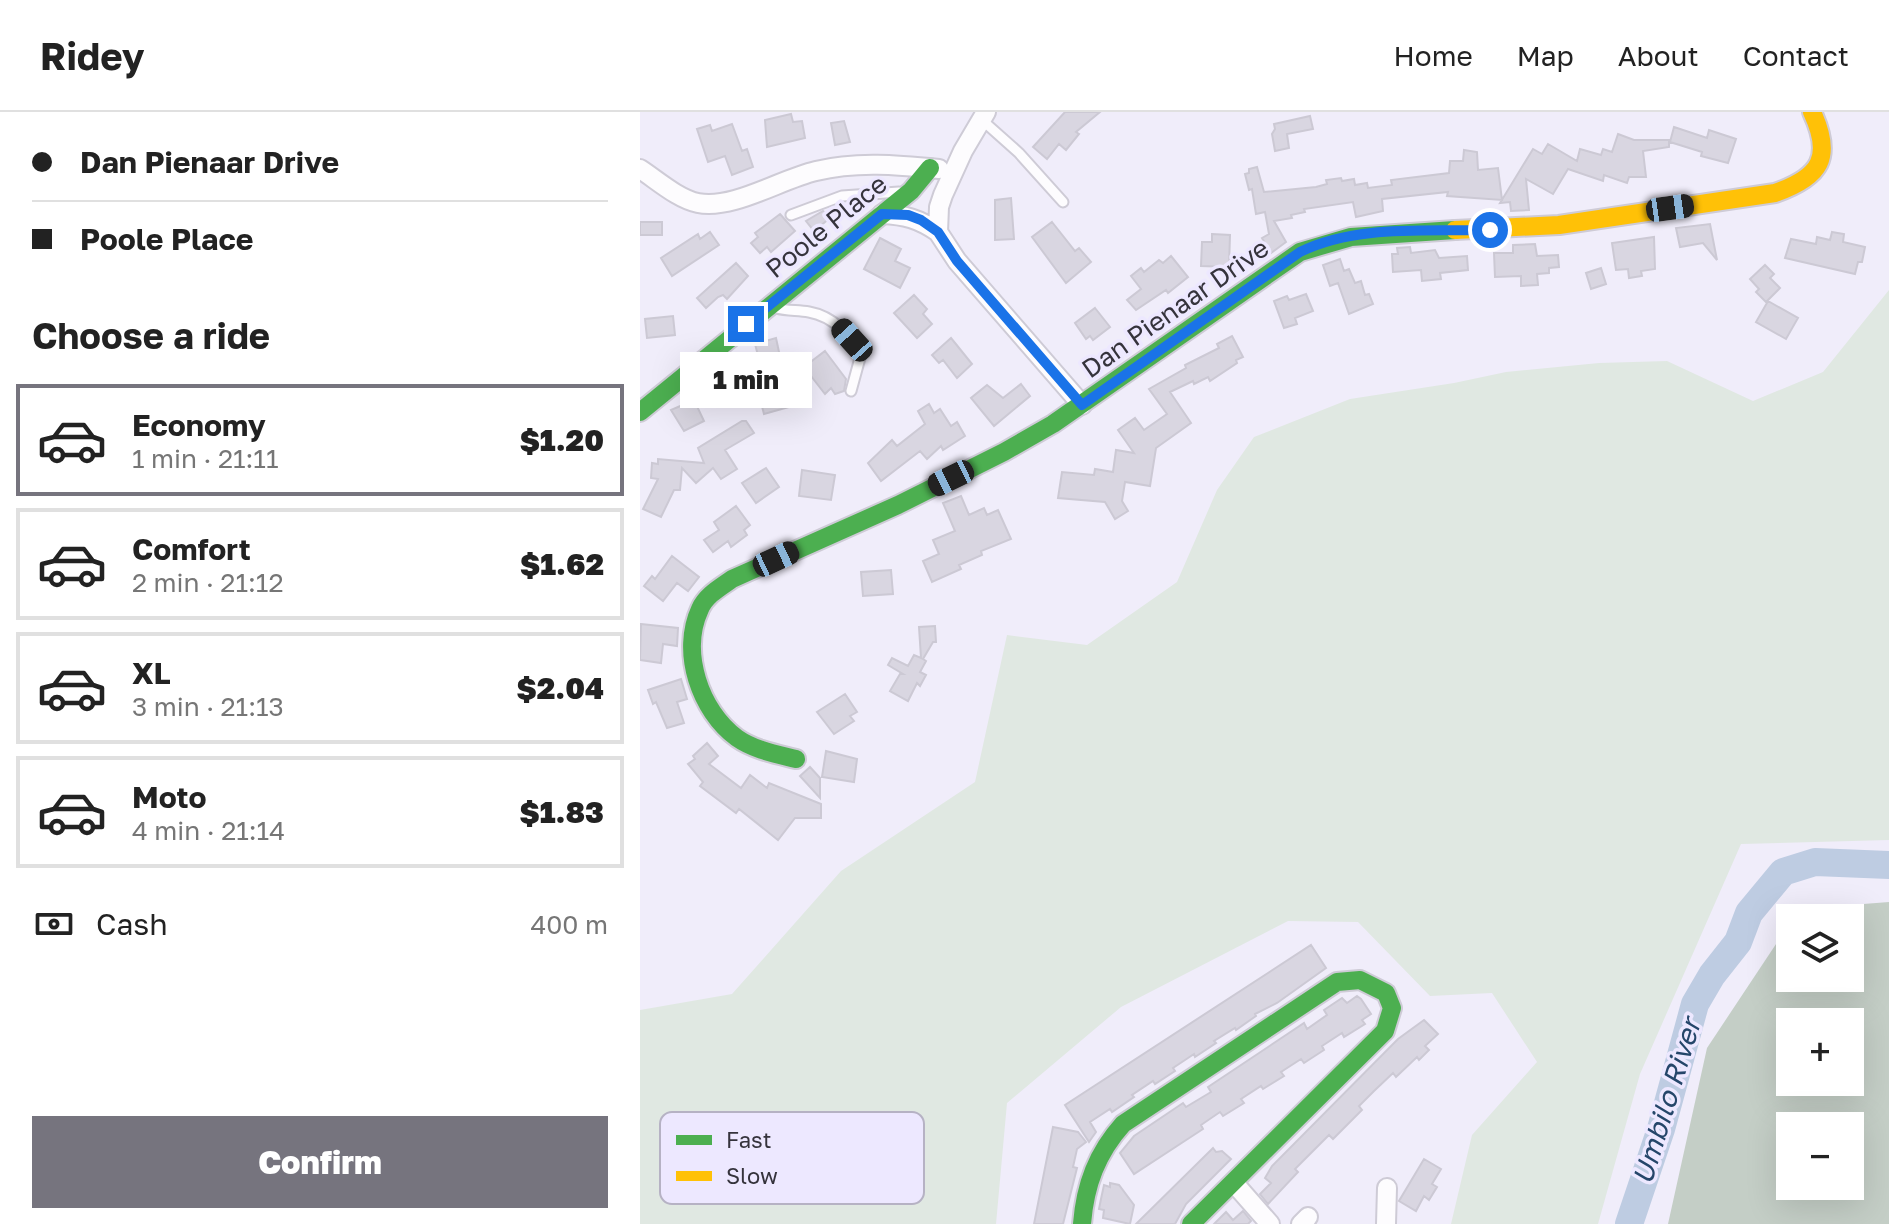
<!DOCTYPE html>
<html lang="en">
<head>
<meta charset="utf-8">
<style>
	body { margin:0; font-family:"Golos Text",sans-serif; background:#f2f2f2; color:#222; height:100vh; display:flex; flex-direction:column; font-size:30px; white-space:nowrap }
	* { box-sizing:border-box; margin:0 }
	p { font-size:26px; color:#767676 }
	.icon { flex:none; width:44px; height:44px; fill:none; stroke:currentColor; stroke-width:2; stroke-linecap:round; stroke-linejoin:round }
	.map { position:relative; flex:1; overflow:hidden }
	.panel { display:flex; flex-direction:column; background:#fff; width:640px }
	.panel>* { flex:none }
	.guide { display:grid; align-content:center; height:176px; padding:0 32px; background:#fff }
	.fabs { position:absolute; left:1136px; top:792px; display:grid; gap:16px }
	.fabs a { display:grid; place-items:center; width:88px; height:88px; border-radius:0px; background:#fff; box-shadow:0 8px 32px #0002; font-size:40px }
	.end { position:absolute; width:36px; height:36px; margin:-18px; border:10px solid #1a73e8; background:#fff; box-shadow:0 0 0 4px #fff }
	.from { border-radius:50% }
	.bubble { position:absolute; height:56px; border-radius:0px; background:#fff; box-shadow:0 8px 32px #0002; font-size:26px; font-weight:800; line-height:56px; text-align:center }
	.car { position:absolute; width:24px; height:48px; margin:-24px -12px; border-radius:10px; box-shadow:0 0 6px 2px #0007; background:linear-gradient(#222 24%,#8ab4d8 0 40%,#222 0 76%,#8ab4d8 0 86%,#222 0) }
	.guide b { display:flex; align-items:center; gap:28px; height:76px; font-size:30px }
	.guide b+b { border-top:2px solid #e0e0e0 }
	.guide i { width:20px; height:20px; background:#222 }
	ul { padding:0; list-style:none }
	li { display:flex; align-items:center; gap:24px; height:112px; margin:0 16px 12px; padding:0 16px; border:4px solid #e0e0e0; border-radius:0px }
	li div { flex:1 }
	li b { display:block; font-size:30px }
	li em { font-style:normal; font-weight:800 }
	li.current { border-color:#76747e }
	li>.icon { width:72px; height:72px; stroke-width:1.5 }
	h2 { padding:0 32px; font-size:36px; line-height:96px }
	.pay { display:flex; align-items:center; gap:20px; height:88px; padding:0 32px; font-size:30px }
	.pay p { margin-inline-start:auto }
	.cta { display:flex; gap:16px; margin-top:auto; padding:16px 32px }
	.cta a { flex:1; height:92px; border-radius:0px; background:#76747e; color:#fff; font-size:32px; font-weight:800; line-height:92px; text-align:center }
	header { display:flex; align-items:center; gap:48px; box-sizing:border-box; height:112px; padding:0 40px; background:#fff; border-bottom:2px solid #e0e0e0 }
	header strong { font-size:38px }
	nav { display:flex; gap:44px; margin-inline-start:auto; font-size:28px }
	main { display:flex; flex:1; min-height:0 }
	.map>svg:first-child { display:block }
	.green { fill:#e0e8e2 }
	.forest { fill:#c4cec6; fill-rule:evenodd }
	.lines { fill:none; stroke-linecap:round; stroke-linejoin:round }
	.river { stroke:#becce2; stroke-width:28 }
	.building { fill:#d9d6e1; stroke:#ccc9d4; stroke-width:2 }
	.lane-casing { stroke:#cecbd6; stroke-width:13 }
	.street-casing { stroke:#cecbd6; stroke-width:22 }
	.fast-casing { stroke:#cecbd6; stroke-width:22 }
	.slow-casing { stroke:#cecbd6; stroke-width:22 }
	.lane { stroke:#fdfcfe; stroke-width:9 }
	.street { stroke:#fdfcfe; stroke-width:18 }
	.fast { stroke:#4caf50; stroke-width:18 }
	.slow { stroke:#ffc107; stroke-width:18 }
	.route { stroke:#1a73e8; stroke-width:10 }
	.labels { text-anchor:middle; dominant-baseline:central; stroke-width:7; stroke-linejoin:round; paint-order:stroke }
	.street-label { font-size:26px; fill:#35333c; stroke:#ede8ff }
	.water-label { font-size:28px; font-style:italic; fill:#25466a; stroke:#ede8ff }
	.key { fill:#ede8ff; stroke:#b6b2c4; stroke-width:2 }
	.key-label { font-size:22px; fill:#35333c }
</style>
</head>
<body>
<header>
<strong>Ridey</strong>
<nav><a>Home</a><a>Map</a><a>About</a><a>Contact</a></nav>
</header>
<main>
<section class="panel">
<div class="guide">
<b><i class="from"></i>Dan Pienaar Drive</b>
<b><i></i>Poole Place</b>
</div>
<h2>Choose a ride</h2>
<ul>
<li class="current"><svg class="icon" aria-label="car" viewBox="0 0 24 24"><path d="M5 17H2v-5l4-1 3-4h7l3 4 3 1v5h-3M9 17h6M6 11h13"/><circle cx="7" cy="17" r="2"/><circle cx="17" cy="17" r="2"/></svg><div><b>Economy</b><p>1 min · 21:11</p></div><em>$1.20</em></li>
<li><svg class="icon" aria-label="car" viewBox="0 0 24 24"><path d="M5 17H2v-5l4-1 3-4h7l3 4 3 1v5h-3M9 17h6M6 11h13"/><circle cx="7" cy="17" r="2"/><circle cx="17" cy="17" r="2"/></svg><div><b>Comfort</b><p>2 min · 21:12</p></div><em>$1.62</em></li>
<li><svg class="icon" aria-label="car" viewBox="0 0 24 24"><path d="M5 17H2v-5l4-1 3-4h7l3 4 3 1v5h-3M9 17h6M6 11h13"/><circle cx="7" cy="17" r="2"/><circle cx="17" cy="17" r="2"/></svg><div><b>XL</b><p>3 min · 21:13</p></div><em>$2.04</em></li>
<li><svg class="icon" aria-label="car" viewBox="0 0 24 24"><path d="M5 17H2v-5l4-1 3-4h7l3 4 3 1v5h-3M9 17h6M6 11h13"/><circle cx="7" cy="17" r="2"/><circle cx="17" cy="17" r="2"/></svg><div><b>Moto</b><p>4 min · 21:14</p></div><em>$1.83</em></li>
</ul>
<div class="pay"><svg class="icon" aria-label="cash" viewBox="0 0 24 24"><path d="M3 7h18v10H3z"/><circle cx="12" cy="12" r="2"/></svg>Cash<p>400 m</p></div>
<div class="cta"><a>Confirm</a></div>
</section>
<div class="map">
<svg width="1249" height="1112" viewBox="0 0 1249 1112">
	<rect width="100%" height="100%" fill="#f0edfa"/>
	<path class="green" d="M1249,178V728L1101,732L1000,962L958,1112H811L832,1023L897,950L852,881L790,884L718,810L648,809L481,895L367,991L356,1112H0V898L92,882L201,759L335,670L367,523L447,533L537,470L577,378L614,325L710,287L814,271L866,260L959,251L1027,249L1113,289L1183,260Z"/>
	<path class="forest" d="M1249,790V1112H1028L1067,936L1150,811V866H1210V806H1153L1159,797ZM1150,910H1210V970H1150ZM1150,1014H1210V1074H1150Z"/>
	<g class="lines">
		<path class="river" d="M989,1112L1021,1017L1055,892L1072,863L1098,830L1109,801L1143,760L1175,750L1249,753"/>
	</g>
	<path class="building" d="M425,0H460L436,20L439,22L426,38L419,32L407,47L393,35Z
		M151,2L153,10L162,9L165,26L127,35L125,8Z
		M670,4L673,17L647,22L649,36L635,39L632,22L635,17L634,12Z
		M204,9L210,30L195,33L191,11Z
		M92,12L102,39L107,37L113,55L92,63L85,44L68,50L57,17L70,13L72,19Z
		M1034,15L1067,26L1069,18L1096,27L1088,51L1061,44L1062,40L1030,30Z
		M978,22L994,28H1029V35L1003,39L1006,65H989L987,71L964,63L963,69L928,57L913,82L886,67L889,98L871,99L870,90L860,91L893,37L902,42L908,32L937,49L940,37L961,43L963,37L972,40Z
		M824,38L837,40L838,58L858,56L862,88L807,84L808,80L742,87L743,99L716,105L713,90L664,97L665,100L651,103L652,106L634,109L646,130L631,141L622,126L629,122L625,100L616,102L612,77L609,78L605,62L609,61V57L617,55L624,80L676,75L687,72L686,68L701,66L702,69L714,67L715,73L727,71L728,76L752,73L751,68L809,61L810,49H823Z
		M371,86L374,127L355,128V88Z
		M183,99L190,106L174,119L166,109Z
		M140,102L155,119L131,140L127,135L120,141L111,131L118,125L115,121Z
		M0,110H22V123H0Z
		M412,110L435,139L439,136L451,150L426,171L392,125Z
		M1070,112L1077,148L1063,131L1040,135L1036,116Z
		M70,120L79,133L32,164L21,146L58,122L60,127Z
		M1192,120L1204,122L1203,130L1225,135L1222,150H1218L1215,162L1145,146L1151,127L1176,132L1177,125L1190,128Z
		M572,122L590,123L589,155L561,154L562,130H572Z
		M1014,125L1015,157L1001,159L1002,164L989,166L988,157L976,158L972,131Z
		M240,126L261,137L255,149L270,156L260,176L224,157Z
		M895,132L897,144L918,143L919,155L909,156V161L897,162L898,173L881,174V164L855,165L854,141H873V133Z
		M770,135L771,141L795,138L799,146L827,144L828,158L800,161L801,167L782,169L781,158L753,160L752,142H758L757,136Z
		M531,144L548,165L528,181L526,178L496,198L487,188L501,177L491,164L501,156L504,160L519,148L523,151Z
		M700,147L704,159L709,157L715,171L721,169L725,183L729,182L733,192L709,202L698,171L690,174L683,153Z
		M96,151L108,164L87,187L83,183L78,185L66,196L57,186Z
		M1125,153L1134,162L1130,166L1140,176L1126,190L1116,180L1119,177L1110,167Z
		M961,156L966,172L951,177L946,161Z
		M666,182L673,199L655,206L657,212L644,216L634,189L647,184L649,188Z
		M274,183L287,197L283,202L292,212L277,226L254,201Z
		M1128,189L1158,206L1146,227L1116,210Z
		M455,196L470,215L453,228L450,224L446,227L435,211Z
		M33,204L35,223L7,226L5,207Z
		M592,224L603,245L596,248L597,251L570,269L568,265L554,272L553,269L530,280L551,311L516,336L510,374L485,370L482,389L488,399L475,407L465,390L418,386L422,360L454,363L455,357L473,360L476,338L494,341L478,318L495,306L504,318L527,302L509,277L546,256L545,253L579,236L577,232Z
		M136,226L142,254L122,259L115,232Z
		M311,226L332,252L317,266L303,248L299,251L292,243Z
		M185,239L206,267L204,279L195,282L191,276L185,282L164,255Z
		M154,258L163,291L124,302L120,287L139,282L136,269Z
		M79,267L84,279L66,285L62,273Z
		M381,272L390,284L354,314L331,286L347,273L363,286Z
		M54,288L64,309L44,319L31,298Z
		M289,292L294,301L300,297L311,314L317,310L325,324L303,338L301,334L287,347L280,339L241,369L228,351L252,328L257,334L285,312L278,299Z
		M102,309H106L114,321L85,338L97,357L81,367L73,356L56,371L42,356L40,378H34L21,405L3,397L18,367L11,366L12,351L18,352V347L64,351L58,336Z
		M126,356L139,375L116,391L102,371Z
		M162,358L195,363L191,388L159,384Z
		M321,384L329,403L344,396L347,403L358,398L371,427L341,439L342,443L319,453L321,457L292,470L283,449L299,442L293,428L315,419L303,391Z
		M96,394L110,413L104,418L107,423L91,435L88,429L73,440L64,428L79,418L74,410Z
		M32,444L59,465L48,479L37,471L23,489L4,474L12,464L15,467Z
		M251,458L253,482L223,484L221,460Z
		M1,512L38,516L37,534L23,532L21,551L0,548Z
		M295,514L296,530H293L283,547L286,549L280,560L286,563L280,574L277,571L268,589L250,579L260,562H263L248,553L252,546L268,554L274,543L281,546L279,515Z
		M41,567L47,587L37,590L44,611L27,616L16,590L13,592L8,578Z
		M205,582L217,600L210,604L214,609L194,622L177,600Z
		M67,631L78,644L69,652L101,676L110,663L127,676L129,671L181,692V706H155L138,728L99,697L96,701L60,674L63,670L48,652L55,647L53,644Z
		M186,639L217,647L214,670L182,665Z
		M170,655L180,666V686L160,664Z
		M671,833L686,856L637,891L615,902L616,904L596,918L595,916L574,929L576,931L555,945L554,942L533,956L535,959L515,972L513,969L492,983L494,985L472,1000L470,997L450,1010L456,1020L449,1030L425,993Z
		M717,884L721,887L731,902L722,908L725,912L704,925L702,921L682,934L684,938L664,951L661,947L641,960L644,964L623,977L621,974L601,987L604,991L583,1004L580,1000L561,1013L563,1017L494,1062L480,1041L494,1024L543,991L546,995L571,980L568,975L664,911L667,917L687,903L684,898L702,886L707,891Z
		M784,908L798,922L785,934L789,938L779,948L777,945L756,965L753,961L734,979L719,994L722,998L693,1027L689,1023L655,1057L658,1060L628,1092L620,1082L631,1071L625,1066L632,1054L758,927Z
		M413,1015L438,1020L446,1030L437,1037L433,1055L437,1056L423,1112H394Z
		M573,1036L576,1040L582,1039L591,1047L546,1092L535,1112H496Z
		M784,1047L801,1057L792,1072L797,1075L789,1088L784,1084L776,1099L759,1089Z
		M470,1071L479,1073L494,1093L490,1112L463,1106L464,1098L459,1097L461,1087L464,1073L470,1075Z
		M603,1099L611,1109L608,1112H574L586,1100L593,1108Z"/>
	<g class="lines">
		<g class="lane-casing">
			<path id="lane" d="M342,8L379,41L423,90
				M151,103L202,84L259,80
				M136,196C147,199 158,198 169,200C192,204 214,224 220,246L211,279"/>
		</g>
		<g class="street-casing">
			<path id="street" d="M346,0L323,39L303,83L299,95L298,120L317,149L442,293
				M0,57C17,68 38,87 58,91C93,98 141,67 176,59C216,49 258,53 299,57
				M242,102C265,103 279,107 298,120
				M594,1071L630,1112
				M661,1112L668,1105
				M746,1112L747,1076"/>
		</g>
		<g class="fast-casing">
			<path id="fast" d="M0,300L271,79L290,56
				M156,647C136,642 114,638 97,626C60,599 40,540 60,497C66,483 81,475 92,467L258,393L364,340L413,312L660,140L711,125L815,118
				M442,1112C445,1073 457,1041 483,1012L697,870L720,868L746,881L752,896L745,919L551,1112"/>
		</g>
		<g class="slow-casing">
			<path id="slow" d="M815,118L919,113L1135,81C1181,65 1193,45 1172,0"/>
		</g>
		<use href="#lane" class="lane"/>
		<use href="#street" class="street"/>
		<use href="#fast" class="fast"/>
		<use href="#slow" class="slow"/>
	</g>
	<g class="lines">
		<path class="route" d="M106,212L242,102L268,103L281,108L298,120L317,149L442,293L660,140C716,112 788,120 850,118"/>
	</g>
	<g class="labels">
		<g class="street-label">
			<text transform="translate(186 114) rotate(-39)">Poole Place</text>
			<text transform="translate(535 196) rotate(-35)">Dan Pienaar Drive</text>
		</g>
		<g class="water-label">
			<text transform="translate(1026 989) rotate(-73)">Umbilo River</text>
		</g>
	</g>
	<rect x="20" y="1000" width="264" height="92" rx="12" class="key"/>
	<rect x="36" y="1023" width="36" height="10" fill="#4caf50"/>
	<rect x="36" y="1059" width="36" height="10" fill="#ffc107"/>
	<g class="key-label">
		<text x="86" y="1036">Fast</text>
		<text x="86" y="1072">Slow</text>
	</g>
</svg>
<div class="fabs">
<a><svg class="icon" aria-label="layers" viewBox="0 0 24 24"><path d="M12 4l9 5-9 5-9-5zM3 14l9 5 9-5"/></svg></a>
<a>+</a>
<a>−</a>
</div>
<i class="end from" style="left:850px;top:118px"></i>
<i class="end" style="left:106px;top:212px"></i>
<div class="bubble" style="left:40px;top:240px;width:132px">1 min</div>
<i class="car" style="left:1030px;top:96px;rotate:82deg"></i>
<i class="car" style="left:212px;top:228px;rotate:318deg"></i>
<i class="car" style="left:311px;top:366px;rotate:244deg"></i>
<i class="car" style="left:136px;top:447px;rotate:65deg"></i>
</div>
</main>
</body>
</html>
